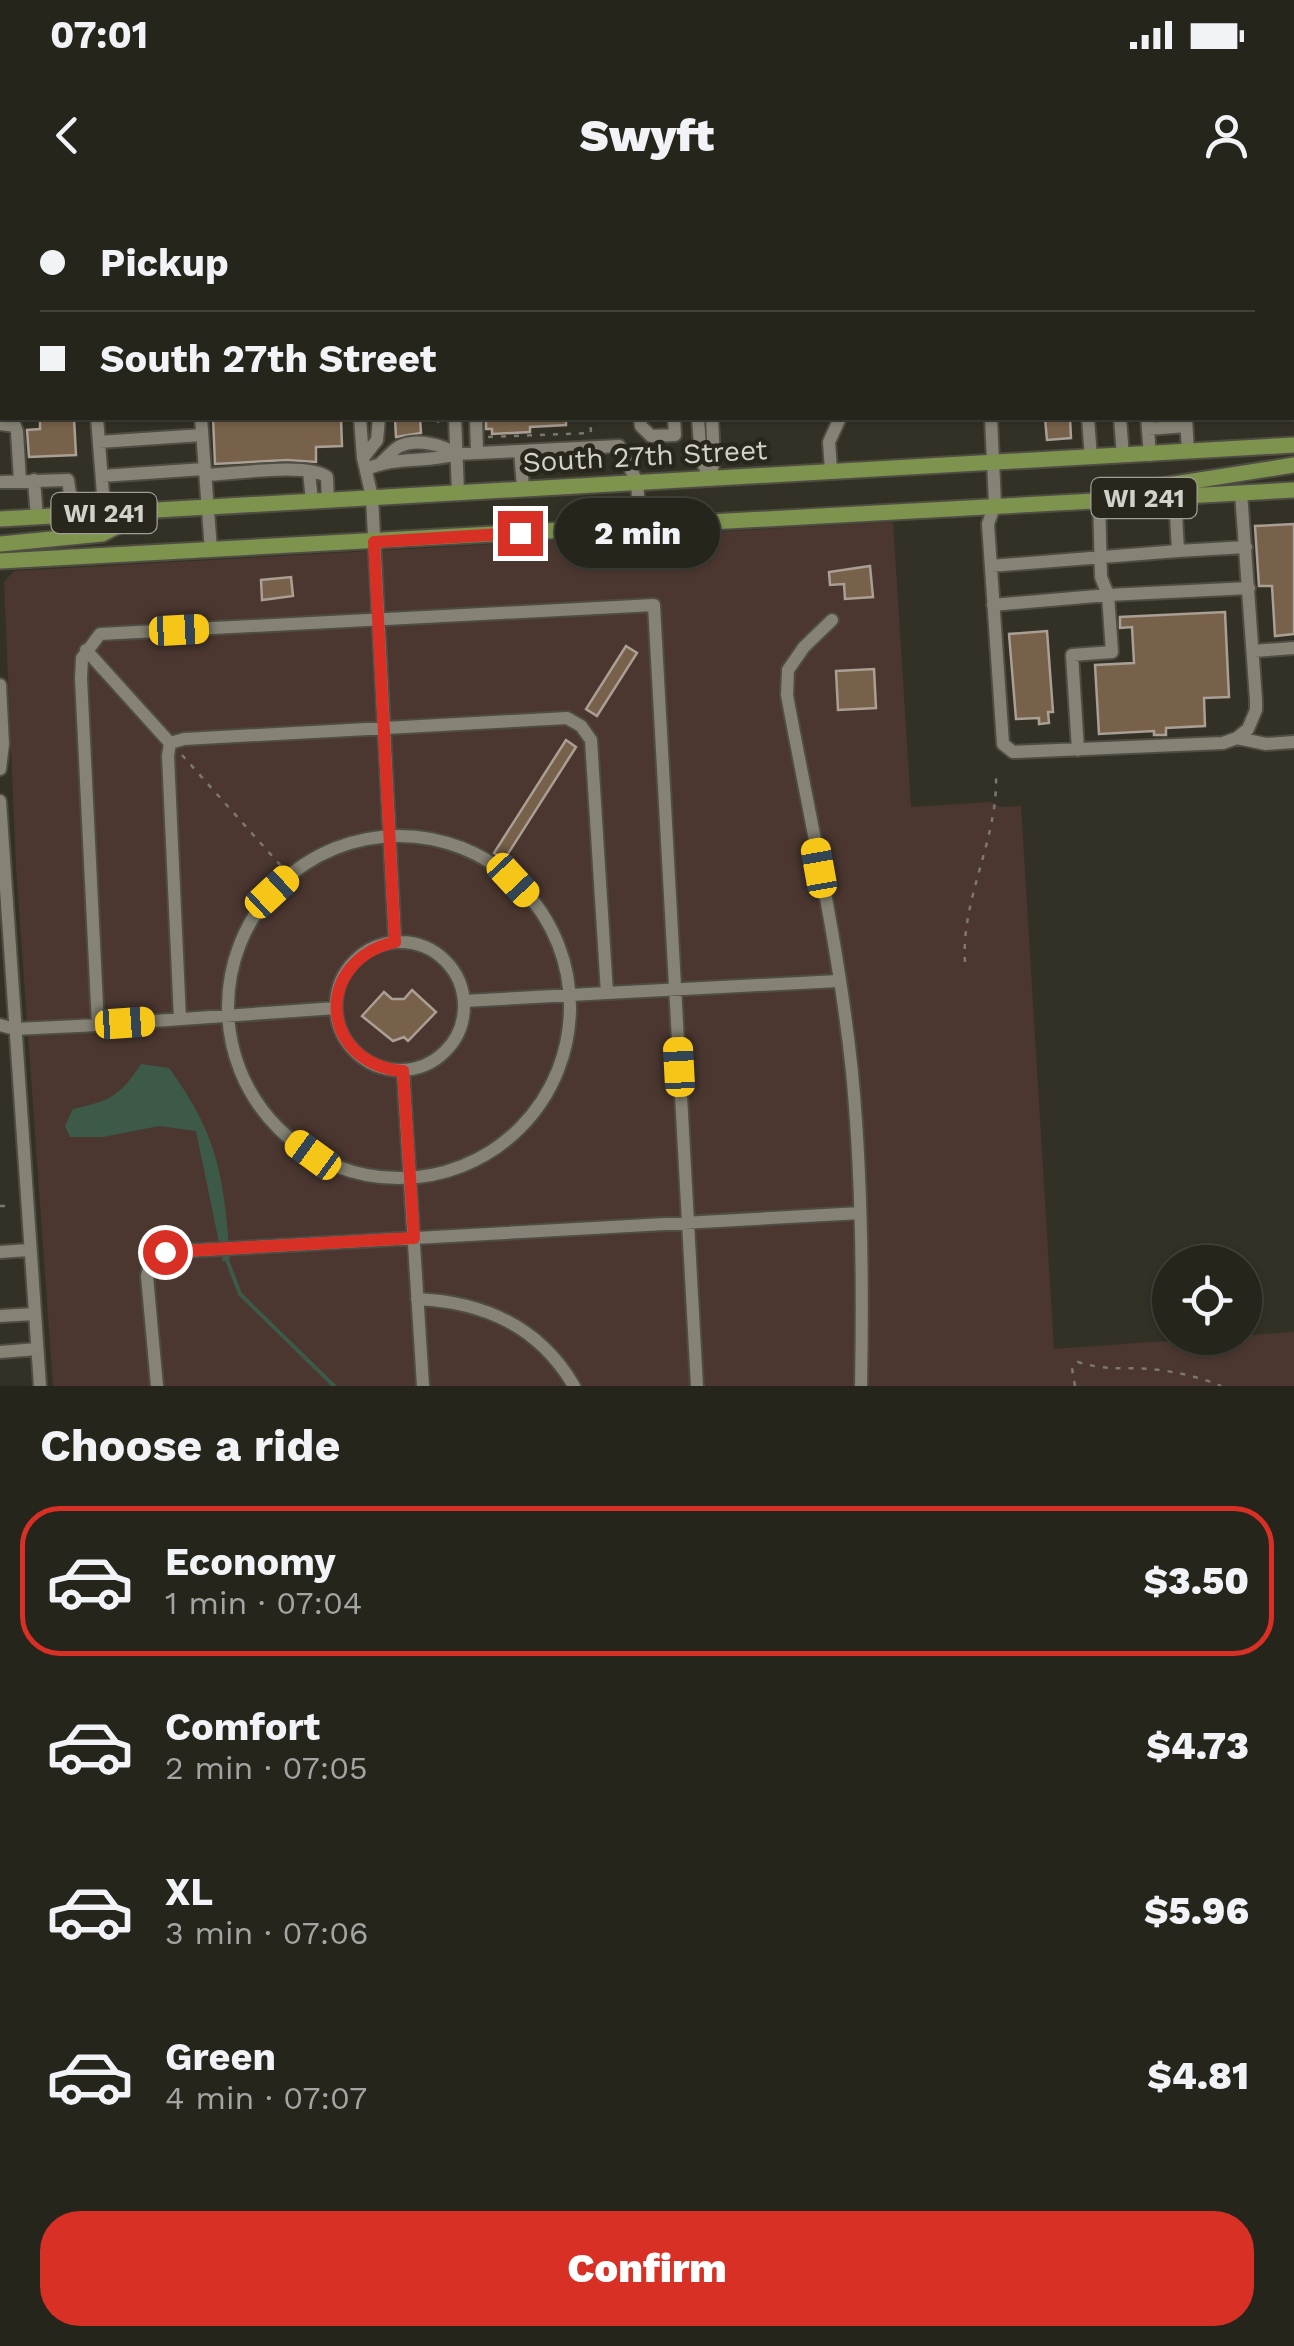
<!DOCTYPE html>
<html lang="en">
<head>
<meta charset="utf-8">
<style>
	body { margin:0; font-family:"Work Sans",sans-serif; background:#2e2d25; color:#f1f3f6; height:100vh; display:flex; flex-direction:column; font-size:38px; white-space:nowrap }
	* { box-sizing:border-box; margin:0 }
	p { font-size:32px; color:#a4a5a3 }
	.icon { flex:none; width:55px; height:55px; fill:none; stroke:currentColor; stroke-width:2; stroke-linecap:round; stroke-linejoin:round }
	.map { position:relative; height:1186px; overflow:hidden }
	.panel { display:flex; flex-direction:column; background:#26251c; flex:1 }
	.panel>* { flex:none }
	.hud { position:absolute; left:0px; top:0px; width:1295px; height:220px; box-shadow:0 2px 8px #0004,0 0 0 2px #42423b; display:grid; align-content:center; height:220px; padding:0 40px; background:#26251c }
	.buttons { position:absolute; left:1152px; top:1045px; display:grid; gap:20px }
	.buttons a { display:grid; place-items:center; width:110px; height:110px; border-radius:50%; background:#26251c; box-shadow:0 2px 8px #0004,0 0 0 2px #42423b; font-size:50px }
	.end { position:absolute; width:45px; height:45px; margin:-22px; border:12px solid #d93025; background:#fff; box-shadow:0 0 0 5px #fff }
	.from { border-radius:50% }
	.bubble { position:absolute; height:70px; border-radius:35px; background:#26251c; box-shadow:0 2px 8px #0004,0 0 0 2px #42423b; font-size:32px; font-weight:800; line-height:70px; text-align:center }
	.car { position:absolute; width:30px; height:60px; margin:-30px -15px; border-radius:12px; box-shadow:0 0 8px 2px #0007; background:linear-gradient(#f5c518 24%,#345 0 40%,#f5c518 0 76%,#345 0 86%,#f5c518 0) }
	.hud b { display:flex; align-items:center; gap:35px; height:95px; font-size:38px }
	.hud b+b { border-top:2px solid #42423b }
	.hud i { width:25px; height:25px; background:#f1f3f6 }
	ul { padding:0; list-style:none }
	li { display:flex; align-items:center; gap:30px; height:150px; margin:0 20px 15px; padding:0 20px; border:5px solid transparent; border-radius:40px }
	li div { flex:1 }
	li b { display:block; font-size:38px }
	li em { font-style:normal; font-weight:800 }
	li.current { border-color:#d93025 }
	li>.icon { width:90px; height:90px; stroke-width:1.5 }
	h2 { padding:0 40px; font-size:45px; line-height:120px }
	.action { display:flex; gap:20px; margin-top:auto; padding:20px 40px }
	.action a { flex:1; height:115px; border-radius:40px; background:#d93025; color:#fff; font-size:40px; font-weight:800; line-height:115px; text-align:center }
	.status { display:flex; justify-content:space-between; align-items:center; height:70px; padding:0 50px; background:#26251c; direction:ltr }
	.status svg { height:28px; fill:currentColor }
	header { display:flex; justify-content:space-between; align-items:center; height:130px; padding:0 40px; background:#26251c; font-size:45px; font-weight:800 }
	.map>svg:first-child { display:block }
	.green { fill:#4b3730 }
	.water { fill:#3d5a48 }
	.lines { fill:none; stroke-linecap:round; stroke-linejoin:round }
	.stream { stroke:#3d5a48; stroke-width:4 }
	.building { fill:#78614a; stroke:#aa9f94; stroke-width:2.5 }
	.minor-casing { stroke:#4f4d43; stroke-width:16 }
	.major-casing { stroke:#4f4d43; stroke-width:19 }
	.path { stroke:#7a786f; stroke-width:2.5; stroke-dasharray:5 8; stroke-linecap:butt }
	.minor { stroke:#868376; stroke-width:12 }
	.major { stroke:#7e934e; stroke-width:15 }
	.route { stroke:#d93025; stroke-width:12 }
	.labels { text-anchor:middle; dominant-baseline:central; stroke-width:9; stroke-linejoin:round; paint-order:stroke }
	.shield { fill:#29271c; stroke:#a09e96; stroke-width:2.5 }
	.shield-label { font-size:25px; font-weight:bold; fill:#d3d1ca }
	.street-label { font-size:28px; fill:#d3d1ca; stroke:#29271c }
</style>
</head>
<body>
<div class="status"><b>07:01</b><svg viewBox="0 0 49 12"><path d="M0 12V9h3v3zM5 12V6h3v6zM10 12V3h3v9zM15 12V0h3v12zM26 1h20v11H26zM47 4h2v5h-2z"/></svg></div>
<header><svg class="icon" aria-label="back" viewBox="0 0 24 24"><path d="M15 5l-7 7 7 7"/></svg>Swyft<svg class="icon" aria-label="person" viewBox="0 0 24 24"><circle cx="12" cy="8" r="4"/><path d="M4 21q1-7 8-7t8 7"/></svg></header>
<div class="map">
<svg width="1294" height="1186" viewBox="0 0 1294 1186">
	<rect width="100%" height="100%" fill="#333125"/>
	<path class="green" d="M88,0H549V2H86Z
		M893,322L911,607L992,602L1000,607L1021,606L1054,1149L1294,1132V1186H53L16,667L4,382L14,371Z"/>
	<path class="water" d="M141,864L169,868C218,935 224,977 230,1058L223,1062L196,931L159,926L103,937H70L65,926L73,909C110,901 120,896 141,864Z"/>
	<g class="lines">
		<path class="stream" d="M227,1060L240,1094L334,1186"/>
	</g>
	<path class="building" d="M40,218H74L76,255L29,257L27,230L40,229Z
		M213,218H341L342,246L316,247V262L287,260L215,264Z
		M395,218H420L421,233L396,237Z
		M486,218H566V225L530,227V232L492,234V229H486Z
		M1045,218H1070L1071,238L1047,240Z
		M1294,324V434L1275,436L1272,386H1259L1255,326Z
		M870,366L873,397L845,399L844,384L830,385L829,372Z
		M291,377L293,396L262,400L261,380Z
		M1225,412L1229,497L1204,498L1205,526L1166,528V535H1154V531L1099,534L1095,465L1134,463L1132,427L1120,428V417Z
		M1047,431L1053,512H1048L1049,523L1039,524V518L1016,519L1009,434Z
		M626,446L637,453L597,516L586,509Z
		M874,469L876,508L838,510L836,471Z
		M566,540L576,547L504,660L494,653Z
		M412,790L436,812L408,841L404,837L393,841L362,816L384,792L392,799H404Z"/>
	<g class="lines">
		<g class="minor-casing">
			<path id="minor" d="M634,0V2
				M979,0V2
				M78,2L80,0
				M842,2L843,0
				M1148,2L1186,0
				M0,47H2
				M0,168H2
				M0,199H2
				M97,218L106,332
				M201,218L211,350
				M360,218L363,258L372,297L395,742
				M455,218L458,292
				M476,218L477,253
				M640,218L641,226L651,236L675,235L674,218
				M698,218L701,260L710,277
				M991,218L995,304L988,324L1003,544L1013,552L1223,543L1237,538L1248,529L1256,510V500L1241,293
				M1088,218L1091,258
				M1120,218L1123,256
				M1147,218L1150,255
				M1186,218L1188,252
				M0,224L15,226L17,232L20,281
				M1148,229L1186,226
				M99,242L202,235
				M520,251L523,288
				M363,258L377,240L379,218
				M381,263C386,258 394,249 400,246C418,238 442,245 457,254
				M367,269C395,256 427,263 457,254L619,246L637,282L640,326
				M831,270L829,242L840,218
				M309,272L312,301
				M206,275C233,274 308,262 327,277L328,300
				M102,276L204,269
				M710,277L714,261L712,218
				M34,280L37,317
				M0,282L68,280L73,315
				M1175,296L1178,351L1246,347
				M1099,297L1101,377L1108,395L1249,388
				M991,366L1178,351
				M993,405L1108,395L1112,452L1072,455L1078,550
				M832,420L804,447L788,470L787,495C810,620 839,746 852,872C862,976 863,1082 861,1186
				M86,450L170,543
				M1253,451L1294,448
				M0,485L3,544L0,569
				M1237,538L1266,544L1294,542
				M0,601L40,1186
				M228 807a171 171 0 1 1 342 0a171 171 0 1 1-342 0Z
				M336 806a64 64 0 1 1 128 0a64 64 0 1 1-128 0Z
				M607,793L838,781
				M180,819L168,556L170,543L184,539L567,518L581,526L591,540L607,793L464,801
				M0,825L15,829L98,825L81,478L82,458L100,434L654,405L697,1186
				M98,825L336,808
				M403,871L423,1186
				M0,1052L29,1050
				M417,1099C484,1102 539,1126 574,1186
				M0,1116L34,1114
				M0,1152L37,1149
				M157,1186L147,1076L151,1061L165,1052L860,1013"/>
		</g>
		<g class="major-casing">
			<path id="major" d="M1136,290L1294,265
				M0,319L1294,245
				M0,344L102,334L138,315
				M0,361L1294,290"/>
		</g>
		<path class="path" d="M95,2L98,0
			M0,62L2,61
			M438,218V231
			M488,237L591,233L590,218
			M182,555L290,676
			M965,762C961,698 998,640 996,576
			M0,1006H5
			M1075,1186L1072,1168L1078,1162C1108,1171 1121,1167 1150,1169C1174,1171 1200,1177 1221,1186"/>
		<use href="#minor" class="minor"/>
		<use href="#major" class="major"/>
	</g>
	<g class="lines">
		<path class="route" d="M165,1052L414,1038L403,871C319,863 313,761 395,742L374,342L520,333"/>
	</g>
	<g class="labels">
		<g class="shield">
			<rect x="1091.5" y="278" width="105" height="40" rx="8"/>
			<rect x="51.5" y="293" width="105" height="40" rx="8"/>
		</g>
		<g class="shield-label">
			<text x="1144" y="298">WI 241</text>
			<text x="104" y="313">WI 241</text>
		</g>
		<g class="street-label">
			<text transform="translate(645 256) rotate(-3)">South 27th Street</text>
		</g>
	</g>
</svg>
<div class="buttons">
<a><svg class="icon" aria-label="locate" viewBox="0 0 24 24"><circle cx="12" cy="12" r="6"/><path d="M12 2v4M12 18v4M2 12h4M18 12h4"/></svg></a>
</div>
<i class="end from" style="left:165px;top:1052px"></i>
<i class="end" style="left:520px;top:333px"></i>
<div class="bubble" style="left:555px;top:298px;width:165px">2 min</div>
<i class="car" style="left:179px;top:430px;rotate:87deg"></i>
<i class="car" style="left:819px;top:668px;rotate:350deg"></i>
<i class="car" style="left:513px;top:680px;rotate:137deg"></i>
<i class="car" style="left:272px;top:692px;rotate:47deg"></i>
<i class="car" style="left:125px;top:823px;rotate:86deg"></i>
<i class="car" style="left:679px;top:867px;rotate:357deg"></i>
<i class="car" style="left:313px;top:955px;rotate:306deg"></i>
<div class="hud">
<b><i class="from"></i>Pickup</b>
<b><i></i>South 27th Street</b>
</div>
</div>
<section class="panel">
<h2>Choose a ride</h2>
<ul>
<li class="current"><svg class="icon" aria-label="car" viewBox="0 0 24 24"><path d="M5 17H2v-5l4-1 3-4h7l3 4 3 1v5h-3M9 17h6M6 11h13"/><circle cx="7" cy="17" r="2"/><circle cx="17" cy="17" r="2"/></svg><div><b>Economy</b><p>1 min · 07:04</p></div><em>$3.50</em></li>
<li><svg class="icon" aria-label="car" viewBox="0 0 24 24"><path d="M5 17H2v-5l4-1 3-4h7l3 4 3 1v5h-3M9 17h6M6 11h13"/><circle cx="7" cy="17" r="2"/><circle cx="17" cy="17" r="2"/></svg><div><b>Comfort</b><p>2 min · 07:05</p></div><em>$4.73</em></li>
<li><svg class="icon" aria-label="car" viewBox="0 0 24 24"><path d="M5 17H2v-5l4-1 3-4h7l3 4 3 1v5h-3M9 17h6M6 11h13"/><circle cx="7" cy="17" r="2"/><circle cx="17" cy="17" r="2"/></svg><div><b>XL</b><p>3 min · 07:06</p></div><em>$5.96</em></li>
<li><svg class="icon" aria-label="car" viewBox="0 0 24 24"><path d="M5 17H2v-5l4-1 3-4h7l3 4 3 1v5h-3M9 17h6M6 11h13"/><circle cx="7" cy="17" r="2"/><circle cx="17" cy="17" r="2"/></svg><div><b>Green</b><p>4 min · 07:07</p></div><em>$4.81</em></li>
</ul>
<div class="action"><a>Confirm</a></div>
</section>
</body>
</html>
